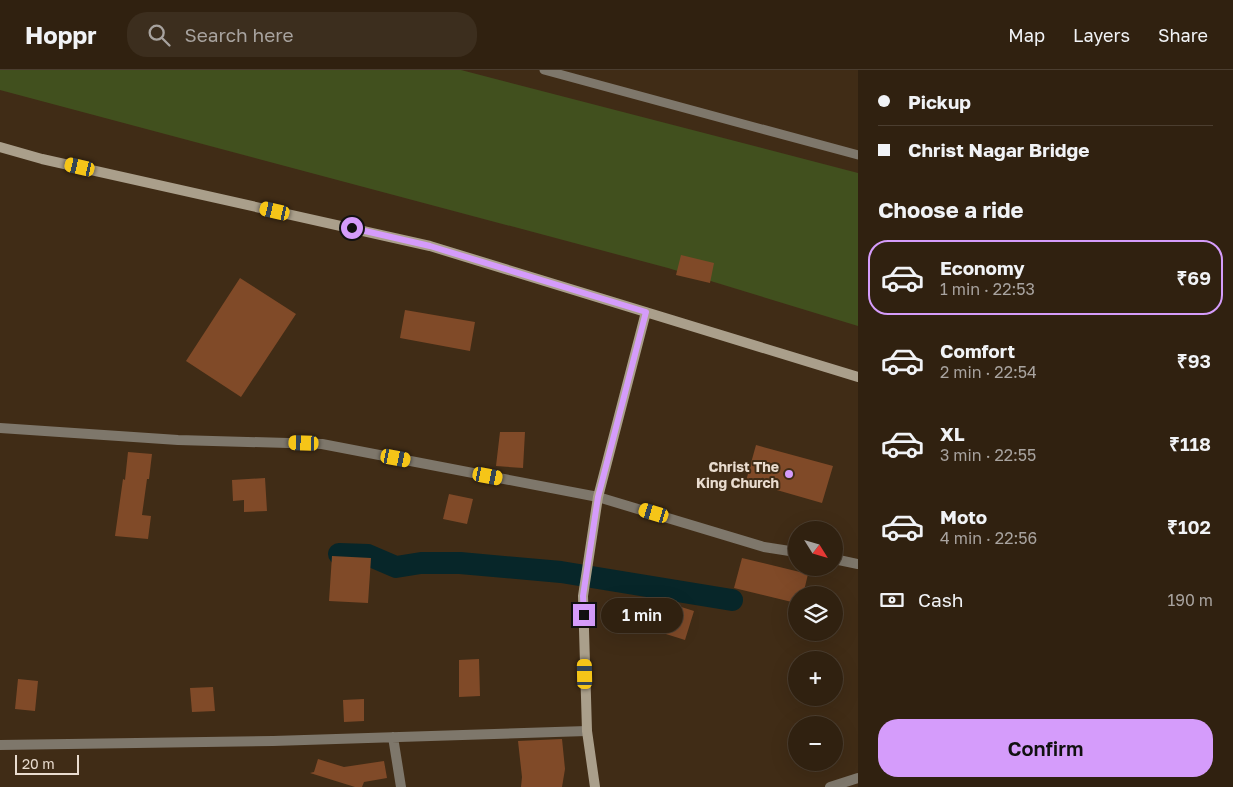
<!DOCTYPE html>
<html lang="en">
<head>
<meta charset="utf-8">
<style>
	body { margin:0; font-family:"Golos Text",sans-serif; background:#3c2e1e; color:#f1f3f6; height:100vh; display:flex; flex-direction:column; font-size:19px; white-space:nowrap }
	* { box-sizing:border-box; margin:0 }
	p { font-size:16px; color:#a8a39f }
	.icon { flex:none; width:28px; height:28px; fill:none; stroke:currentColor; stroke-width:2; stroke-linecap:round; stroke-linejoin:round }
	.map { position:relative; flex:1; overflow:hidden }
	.drawer { display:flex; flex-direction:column; background:#302110; width:375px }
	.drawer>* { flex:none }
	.banner { display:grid; align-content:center; height:110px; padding:0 20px; background:#302110 }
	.needle { width:32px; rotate:127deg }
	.fabs { position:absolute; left:788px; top:451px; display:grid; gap:10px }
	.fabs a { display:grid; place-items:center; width:55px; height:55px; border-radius:50%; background:#302110; box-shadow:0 5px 20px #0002,0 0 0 1px #4b3e30; font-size:25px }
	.scale { position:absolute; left:15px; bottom:12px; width:64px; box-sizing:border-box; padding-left:5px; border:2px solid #e9dccf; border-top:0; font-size:14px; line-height:18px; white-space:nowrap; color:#e9dccf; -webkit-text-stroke:4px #402c16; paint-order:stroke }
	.end { position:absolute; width:22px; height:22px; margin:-11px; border:6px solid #d59cfb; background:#111; box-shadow:0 0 0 2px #111 }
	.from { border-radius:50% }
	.bubble { position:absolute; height:35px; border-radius:18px; background:#302110; box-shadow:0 5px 20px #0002,0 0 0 1px #4b3e30; font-size:16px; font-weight:600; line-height:35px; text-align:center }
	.car { position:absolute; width:15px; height:30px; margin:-15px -8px; border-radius:6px; box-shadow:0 0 4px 1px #0007; background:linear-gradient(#f5c518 24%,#345 0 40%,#f5c518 0 76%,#345 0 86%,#f5c518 0) }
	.banner b { display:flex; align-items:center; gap:18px; height:48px; font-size:19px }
	.banner b+b { border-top:1px solid #4b3e30 }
	.banner i { width:12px; height:12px; background:#f1f3f6 }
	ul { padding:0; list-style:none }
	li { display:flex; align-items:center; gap:15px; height:75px; margin:0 10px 8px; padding:0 10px; border:2px solid transparent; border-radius:20px }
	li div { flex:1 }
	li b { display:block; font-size:19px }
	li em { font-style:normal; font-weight:600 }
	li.active { border-color:#d59cfb }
	li>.icon { width:45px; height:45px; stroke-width:1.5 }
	h2 { padding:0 20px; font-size:22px; line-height:60px }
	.pay { display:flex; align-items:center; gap:12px; height:55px; padding:0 20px; font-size:19px }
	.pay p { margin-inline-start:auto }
	.action { display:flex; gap:10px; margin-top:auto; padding:10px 20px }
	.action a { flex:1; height:58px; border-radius:20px; background:#d59cfb; color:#111; font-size:20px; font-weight:600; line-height:58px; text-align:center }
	header { display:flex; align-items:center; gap:30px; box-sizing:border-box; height:70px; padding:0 25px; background:#302110; border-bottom:1px solid #4b3e30 }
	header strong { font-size:24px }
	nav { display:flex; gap:28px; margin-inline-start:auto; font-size:18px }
	.search { width:350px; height:45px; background:#3c2e1e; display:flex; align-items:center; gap:12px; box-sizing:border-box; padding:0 18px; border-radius:20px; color:#a8a39f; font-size:19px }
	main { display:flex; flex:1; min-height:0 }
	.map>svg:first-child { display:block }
	.green { fill:#41501e }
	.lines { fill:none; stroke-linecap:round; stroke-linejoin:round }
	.canal { stroke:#072629; stroke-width:22 }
	.building { fill:#804a28 }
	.lane { stroke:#7e776b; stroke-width:9 }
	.street { stroke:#7e776b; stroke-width:10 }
	.secondary { stroke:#aa9f8b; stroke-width:10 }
	.route { stroke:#d59cfb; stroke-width:6 }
	.poi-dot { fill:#d59cfb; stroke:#402c16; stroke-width:2 }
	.labels { text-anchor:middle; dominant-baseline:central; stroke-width:4; stroke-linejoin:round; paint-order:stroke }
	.poi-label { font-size:14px; font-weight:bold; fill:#e9dccf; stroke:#402c16; text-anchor:end }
</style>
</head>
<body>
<header>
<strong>Hoppr</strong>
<div class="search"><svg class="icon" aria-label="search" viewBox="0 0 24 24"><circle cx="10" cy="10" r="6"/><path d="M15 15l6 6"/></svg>Search here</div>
<nav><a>Map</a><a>Layers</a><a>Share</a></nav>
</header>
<main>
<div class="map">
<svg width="858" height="717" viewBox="0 0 858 717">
	<rect width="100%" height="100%" fill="#402c16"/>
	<path class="green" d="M0,0H461L858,103V256L668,198L0,20Z"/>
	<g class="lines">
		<path class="canal" d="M339,484L368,485L396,497L421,493H460L561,502L732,530"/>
	</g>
	<path class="building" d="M681,185L714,193L710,213L676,205Z
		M240,208L296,244L241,327L186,291Z
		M405,240L475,252L470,281L400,268Z
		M500,362H525L523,398L496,396Z
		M756,375L833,396L822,433L746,411Z
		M128,382L152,384L149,409H147L142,445L151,446L148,469L115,466L123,409L125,410Z
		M265,408L267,441L244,442V430L233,431L232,410Z
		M449,424L473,429L467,454L443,449Z
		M332,486L371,488L368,533L329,531Z
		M742,488L808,504L803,525H796V533L734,518Z
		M659,530L694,541L685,570L650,559Z
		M479,589L480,626L459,627V590Z
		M18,609L38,611L35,641L15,639Z
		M213,617L215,641L192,642L190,618Z
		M364,629V651L344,652L343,630Z
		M562,669L565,699L562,717H521L522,707L518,671Z
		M318,689L344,697L384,691L387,708L364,712L362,717H355L310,703L314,702Z"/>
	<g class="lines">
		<path class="lane" d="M544,0L858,85"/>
		<path class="street" d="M0,358L178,370L322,374L598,427L764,477L796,482
			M834,489L858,494
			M393,667L401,717
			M0,675L273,671L587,661
			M830,717L858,708"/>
		<path class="secondary" d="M0,77L42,89L430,176L858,307
			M595,717L587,661L583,526L598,427L646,242"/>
	</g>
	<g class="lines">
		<path class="route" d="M352,158L430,176L646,242L598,427L583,526L584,545"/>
	</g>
	<circle class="poi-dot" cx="789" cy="404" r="5"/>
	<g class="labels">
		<g class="poi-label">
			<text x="779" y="396">Christ The<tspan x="779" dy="16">King Church</tspan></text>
		</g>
	</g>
</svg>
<div class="fabs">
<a><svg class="needle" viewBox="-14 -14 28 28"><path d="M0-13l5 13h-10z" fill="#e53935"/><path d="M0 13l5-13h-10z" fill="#a8a39f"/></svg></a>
<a><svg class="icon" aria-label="layers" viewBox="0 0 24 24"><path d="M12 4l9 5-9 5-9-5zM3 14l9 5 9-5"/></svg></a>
<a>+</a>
<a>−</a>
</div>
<div class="scale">20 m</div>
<i class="end from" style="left:352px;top:158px"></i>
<i class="end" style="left:584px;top:545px"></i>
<div class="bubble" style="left:601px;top:528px;width:82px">1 min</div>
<i class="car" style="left:80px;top:97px;rotate:283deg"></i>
<i class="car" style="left:275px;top:141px;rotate:283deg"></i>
<i class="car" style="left:304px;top:373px;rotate:272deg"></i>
<i class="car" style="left:396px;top:388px;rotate:101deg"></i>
<i class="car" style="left:488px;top:406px;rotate:101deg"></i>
<i class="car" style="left:654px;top:443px;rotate:287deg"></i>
<i class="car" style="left:585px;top:604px;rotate:359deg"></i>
</div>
<section class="drawer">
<div class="banner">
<b><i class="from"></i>Pickup</b>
<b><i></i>Christ Nagar Bridge</b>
</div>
<h2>Choose a ride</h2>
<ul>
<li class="active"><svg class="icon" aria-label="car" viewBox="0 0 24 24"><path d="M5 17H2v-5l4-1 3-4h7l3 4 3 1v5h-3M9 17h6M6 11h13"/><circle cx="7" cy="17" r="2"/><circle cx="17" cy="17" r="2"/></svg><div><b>Economy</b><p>1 min · 22:53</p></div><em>₹69</em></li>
<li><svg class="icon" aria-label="car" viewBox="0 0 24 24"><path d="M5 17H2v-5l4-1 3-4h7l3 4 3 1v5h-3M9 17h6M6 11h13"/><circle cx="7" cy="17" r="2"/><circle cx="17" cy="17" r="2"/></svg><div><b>Comfort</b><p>2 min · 22:54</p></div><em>₹93</em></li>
<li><svg class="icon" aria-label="car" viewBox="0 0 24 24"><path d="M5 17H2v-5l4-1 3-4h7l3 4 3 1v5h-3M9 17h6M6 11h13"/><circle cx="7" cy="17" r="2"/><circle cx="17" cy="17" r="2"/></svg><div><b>XL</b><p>3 min · 22:55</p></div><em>₹118</em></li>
<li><svg class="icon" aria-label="car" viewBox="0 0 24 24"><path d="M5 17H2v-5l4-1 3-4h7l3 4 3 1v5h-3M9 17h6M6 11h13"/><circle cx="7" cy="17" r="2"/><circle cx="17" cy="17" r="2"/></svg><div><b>Moto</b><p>4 min · 22:56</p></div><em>₹102</em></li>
</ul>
<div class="pay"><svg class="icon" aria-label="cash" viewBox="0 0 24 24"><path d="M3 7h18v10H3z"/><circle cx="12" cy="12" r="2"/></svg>Cash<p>190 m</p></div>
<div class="action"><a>Confirm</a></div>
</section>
</main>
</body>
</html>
